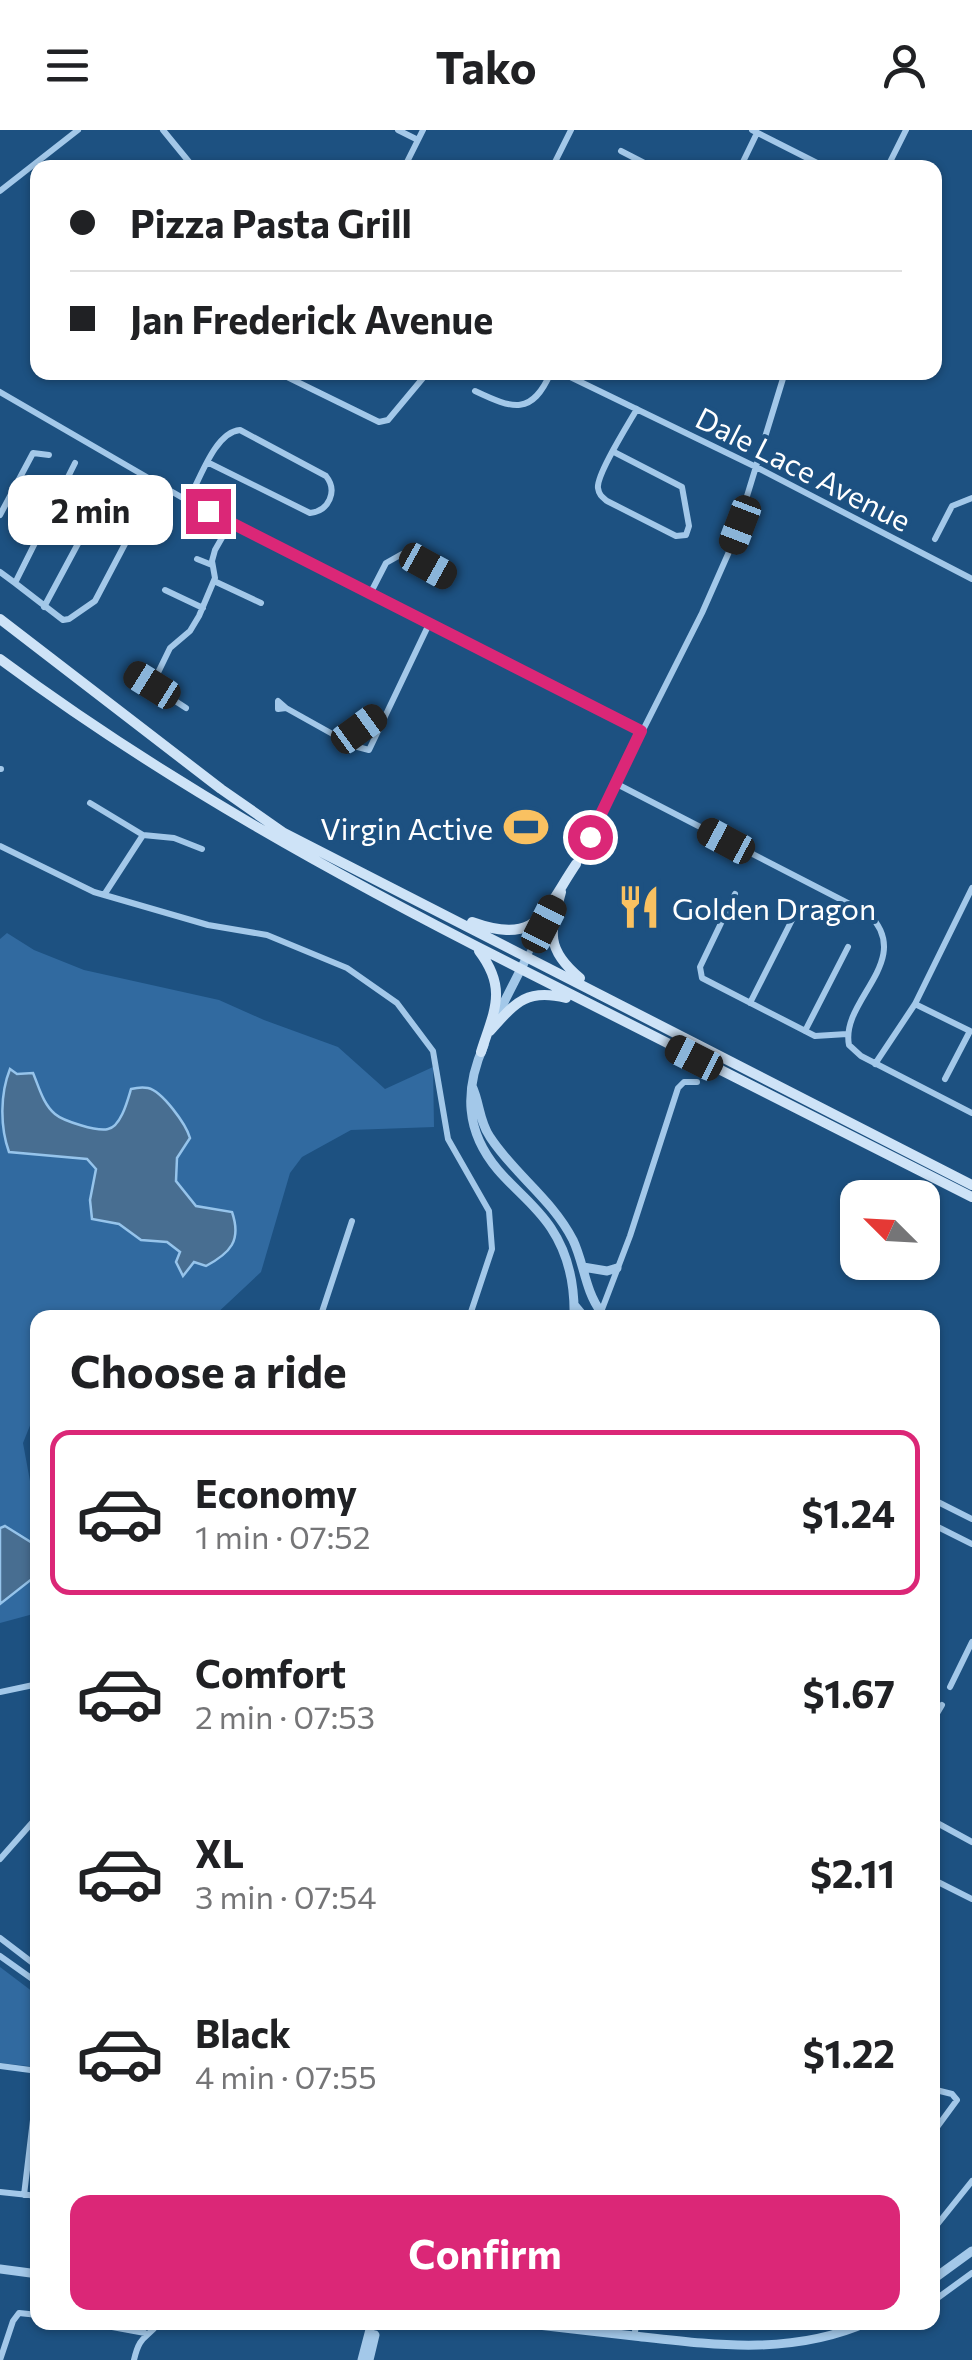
<!DOCTYPE html>
<html lang="en">
<head>
<meta charset="utf-8">
<style>
	body { margin:0; font-family:Commissioner,sans-serif; background:#f6f6f6; color:#202124; height:100vh; display:flex; flex-direction:column; font-size:38px; white-space:nowrap }
	* { box-sizing:border-box; margin:0 }
	p { font-size:32px; color:#757577 }
	.icon { flex:none; width:55px; height:55px; fill:none; stroke:currentColor; stroke-width:2; stroke-linecap:round; stroke-linejoin:round }
	.map { position:relative; flex:1; overflow:hidden }
	.details { position:absolute; left:30px; top:1180px; width:910px; height:1020px; display:flex; flex-direction:column; background:#fff; border-radius:20px; box-shadow:0 2px 8px #0004 }
	.details>* { flex:none }
	.hud { position:absolute; left:30px; top:30px; width:912px; height:220px; border-radius:20px; box-shadow:0 2px 8px #0004; display:grid; align-content:center; height:220px; padding:0 40px; background:#fff }
	.needle { width:65px; rotate:294deg }
	.buttons { position:absolute; left:840px; top:1050px; display:grid; gap:20px }
	.buttons a { display:grid; place-items:center; width:100px; height:100px; border-radius:20px; background:#fff; box-shadow:0 2px 8px #0004; font-size:50px }
	.end { position:absolute; width:45px; height:45px; margin:-22px; border:12px solid #db2777; background:#fff; box-shadow:0 0 0 5px #fff }
	.from { border-radius:50% }
	.bubble { position:absolute; height:70px; border-radius:20px; background:#fff; box-shadow:0 2px 8px #0004; font-size:32px; font-weight:700; line-height:70px; text-align:center }
	.car { position:absolute; width:30px; height:60px; margin:-30px -15px; border-radius:12px; box-shadow:0 0 8px 2px #0007; background:linear-gradient(#222 24%,#8ab4d8 0 40%,#222 0 76%,#8ab4d8 0 86%,#222 0) }
	.hud b { display:flex; align-items:center; gap:35px; height:95px; font-size:38px }
	.hud b+b { border-top:2px solid #e0e0e0 }
	.hud i { width:25px; height:25px; background:#202124 }
	ul { padding:0; list-style:none }
	li { display:flex; align-items:center; gap:30px; height:165px; margin:0 20px 15px; padding:0 20px; border:5px solid transparent; border-radius:20px }
	li div { flex:1 }
	li b { display:block; font-size:38px }
	li em { font-style:normal; font-weight:700 }
	li.active { border-color:#db2777 }
	li>.icon { width:90px; height:90px; stroke-width:1.5 }
	h2 { padding:0 40px; font-size:45px; line-height:120px }
	.primary-button { display:flex; gap:20px; margin-top:auto; padding:20px 40px }
	.primary-button a { flex:1; height:115px; border-radius:20px; background:#db2777; color:#fff; font-size:40px; font-weight:700; line-height:115px; text-align:center }
	header { display:flex; justify-content:space-between; align-items:center; height:130px; padding:0 40px; background:#fff; font-size:45px; font-weight:700 }
	.map>svg:first-child { display:block }
	.green { fill:#316aa0 }
	.water { fill:#486e91; stroke:#96c4eb; stroke-width:2.5 }
	.lines { fill:none; stroke-linecap:round; stroke-linejoin:round }
	.minor { stroke:#a3c8e9; stroke-width:6 }
	.tertiary { stroke:#a3c8e9; stroke-width:9 }
	.secondary { stroke:#cee3f7; stroke-width:10 }
	.route { stroke:#db2777; stroke-width:12 }
	.labels { text-anchor:middle; dominant-baseline:central; stroke-width:8; stroke-linejoin:round; paint-order:stroke }
	.street-label { font-size:30px; fill:#fff; stroke:#1d5181 }
	.poi-label { font-size:30px; fill:#fff; stroke:#1d5181; text-anchor:end }
</style>
</head>
<body>
<header><svg class="icon" aria-label="menu" viewBox="0 0 24 24"><path d="M4 6h16M4 12h16M4 18h16"/></svg>Tako<svg class="icon" aria-label="person" viewBox="0 0 24 24"><circle cx="12" cy="8" r="4"/><path d="M4 21q1-7 8-7t8 7"/></svg></header>
<div class="map">
<svg width="972" height="2230" viewBox="0 0 972 2230">
	<rect width="100%" height="100%" fill="#1d5181"/>
	<path class="green" d="M7,803L34,820L84,840L219,870L264,890L338,917L385,959L433,937L434,997L351,1000L302,1027L290,1043L261,1142L213,1187L38,1188L37,1278L23,1313L37,1389V1483L0,1493V809Z
		M0,1837L37,1865V1937L0,1933Z"/>
	<path class="water" d="M10,939L17,944L33,943C39,957 43,974 55,984C63,991 98,1002 108,999C121,997 128,969 131,959C135,958 143,957 148,958C162,961 186,994 190,1008L177,1028L176,1051L196,1076L232,1082C242,1111 230,1123 206,1136L194,1132L183,1146L176,1132L180,1122L167,1112L141,1110L119,1094L92,1089L90,1070L96,1039L87,1029L9,1022C0,997 0,964 10,939Z
		M5,1396L37,1416V1445L0,1474V1398Z"/>
	<g class="lines">
		<path class="minor" d="M163,0L194,38
			M398,0L418,10
			M752,0L827,38
			M621,21L654,38
			M404,38L423,0
			M552,38L571,0
			M740,38L757,3
			M887,38L906,0
			M0,61L78,0
			M277,242L379,292L388,290L428,242
			M560,242L756,337L972,449
			M475,261C513,279 532,286 551,242
			M0,262L188,371L641,601
			M614,322L682,357L689,396L686,405L676,406L607,371C602,367 599,365 598,358C596,345 629,293 637,279
			M188,371C200,349 215,302 240,300L326,346C338,361 329,381 310,383L209,333
			M0,385L33,323L49,325
			M935,409L952,376L972,368
			M197,429L212,435
			M0,442L15,453L75,333
			M214,451L261,473
			M15,453L63,490L69,489L95,471L146,374L144,367L119,353L110,354L44,477
			M165,460L203,478
			M370,464L386,433L402,424L447,446
			M131,542L186,578
			M152,555L170,518L190,501L199,486L215,448L212,431L215,420L231,392
			M286,578L278,571V579L286,578L354,616L369,620L429,494
			M347,613L376,587L384,586
			M0,639H1
			M615,653L869,784C915,831 840,870 849,915L861,926L972,983
			M90,673L143,705L104,765
			M143,705L174,708L202,719
			M0,716L94,762L208,795L267,805L347,838L397,873L433,921L448,1009L489,1081L492,1119L469,1188
			M574,737L702,483L732,415L785,242
			M735,764L700,837L702,848L815,906L847,904
			M527,827L552,779
			M750,873L793,788
			M915,874L970,901
			M805,901L848,817
			M875,934L915,874L972,758
			M945,949L970,901
			M320,1188L352,1091
			M605,1188L601,1182L630,1106L678,958L684,952H697
			M932,1369L972,1389
			M932,1394L972,1414
			M950,1557L972,1512
			M0,1562L38,1554
			M932,1592L942,1575
			M939,1694L972,1712
			M0,1729L38,1686
			M932,1749L972,1769
			M0,1808L38,1837
			M0,1826L38,1853
			M0,1936L38,1941
			M932,1959L952,1964L957,1970L932,2004
			M0,2062L38,2066
			M24,2065L38,1948
			M932,2101L972,2051
			M932,2172L972,2143
			M85,2192L145,2203
			M634,2206L637,2192
			M0,2230L13,2191L19,2183L38,2185
			M134,2230C140,2203 147,2210 159,2192"/>
		<path class="tertiary" d="M494,892L527,827
			M484,915C464,960 465,1001 498,1040C515,1060 536,1075 551,1098C569,1125 575,1155 574,1188
			M472,956C480,973 479,991 490,1007C514,1044 552,1069 573,1110C584,1133 585,1161 601,1182L599,1188
			M583,1137L607,1141L617,1138
			M575,1176L585,1188
			M0,2139L38,2144
			M932,2150L972,2121
			M512,2192C553,2197 593,2201 634,2206C714,2215 792,2226 868,2192
			M362,2230L372,2192
			M369,2230L375,2205"/>
		<path class="secondary" d="M0,489L221,659L284,703L972,1055
			M0,529C163,650 339,747 519,838C670,915 821,991 972,1067
			M561,762C550,802 545,819 580,848
			M472,792C538,816 543,783 576,734
			M479,821C508,859 494,881 481,922
			M490,901C515,873 526,858 566,868"/>
	</g>
	<g class="lines">
		<path class="route" d="M208,381L641,601L590,707"/>
	</g>
	<defs>
		<g id="stadium-bare" transform="scale(3.45)"><path d="M0-5a6.5 5 0 1 0 0 10a6.5 5 0 1 0 0-10ZM-3.5-1.8h7v3.6h-7Z" fill="#f9c161" stroke="#1d5181" stroke-width="2.5" paint-order="stroke"/></g>
		<g id="restaurant-bare" transform="scale(3.45)"><path d="M-5-6h1v4h1v-4h1v4h1v-4h1v5L-1.5 .5V6h-2V.5L-5-1ZM5-6V6H3V1.5H1.5Q1.5-4 5-6Z" fill="#f9c161" stroke="#1d5181" stroke-width="2.5" paint-order="stroke"/></g>
	</defs>
	<g fill-rule="evenodd">
		<use href="#stadium-bare" x="526" y="697"/>
		<use href="#restaurant-bare" x="639" y="777"/>
	</g>
	<g class="labels">
		<g class="street-label">
			<text transform="translate(804 338) rotate(27)">Dale Lace Avenue</text>
		</g>
		<g class="poi-label">
			<text x="493" y="697">Virgin Active</text>
			<text x="672" y="777" text-anchor="start">Golden Dragon</text>
		</g>
	</g>
</svg>
<div class="buttons">
<a><svg class="needle" viewBox="-14 -14 28 28"><path d="M0-13l5 13h-10z" fill="#e53935"/><path d="M0 13l5-13h-10z" fill="#757577"/></svg></a>
</div>
<i class="end from" style="left:590px;top:707px"></i>
<i class="end" style="left:208px;top:381px"></i>
<div class="bubble" style="left:8px;top:345px;width:165px">2 min</div>
<i class="car" style="left:740px;top:395px;rotate:201deg"></i>
<i class="car" style="left:428px;top:436px;rotate:119deg"></i>
<i class="car" style="left:152px;top:555px;rotate:302deg"></i>
<i class="car" style="left:359px;top:599px;rotate:54deg"></i>
<i class="car" style="left:726px;top:711px;rotate:298deg"></i>
<i class="car" style="left:544px;top:794px;rotate:27deg"></i>
<i class="car" style="left:694px;top:928px;rotate:297deg"></i>
<div class="hud">
<b><i class="from"></i>Pizza Pasta Grill</b>
<b><i></i>Jan Frederick Avenue</b>
</div>
<section class="details">
<h2>Choose a ride</h2>
<ul>
<li class="active"><svg class="icon" aria-label="car" viewBox="0 0 24 24"><path d="M5 17H2v-5l4-1 3-4h7l3 4 3 1v5h-3M9 17h6M6 11h13"/><circle cx="7" cy="17" r="2"/><circle cx="17" cy="17" r="2"/></svg><div><b>Economy</b><p>1 min · 07:52</p></div><em>$1.24</em></li>
<li><svg class="icon" aria-label="car" viewBox="0 0 24 24"><path d="M5 17H2v-5l4-1 3-4h7l3 4 3 1v5h-3M9 17h6M6 11h13"/><circle cx="7" cy="17" r="2"/><circle cx="17" cy="17" r="2"/></svg><div><b>Comfort</b><p>2 min · 07:53</p></div><em>$1.67</em></li>
<li><svg class="icon" aria-label="car" viewBox="0 0 24 24"><path d="M5 17H2v-5l4-1 3-4h7l3 4 3 1v5h-3M9 17h6M6 11h13"/><circle cx="7" cy="17" r="2"/><circle cx="17" cy="17" r="2"/></svg><div><b>XL</b><p>3 min · 07:54</p></div><em>$2.11</em></li>
<li><svg class="icon" aria-label="car" viewBox="0 0 24 24"><path d="M5 17H2v-5l4-1 3-4h7l3 4 3 1v5h-3M9 17h6M6 11h13"/><circle cx="7" cy="17" r="2"/><circle cx="17" cy="17" r="2"/></svg><div><b>Black</b><p>4 min · 07:55</p></div><em>$1.22</em></li>
</ul>
<div class="primary-button"><a>Confirm</a></div>
</section>
</div>
</body>
</html>
